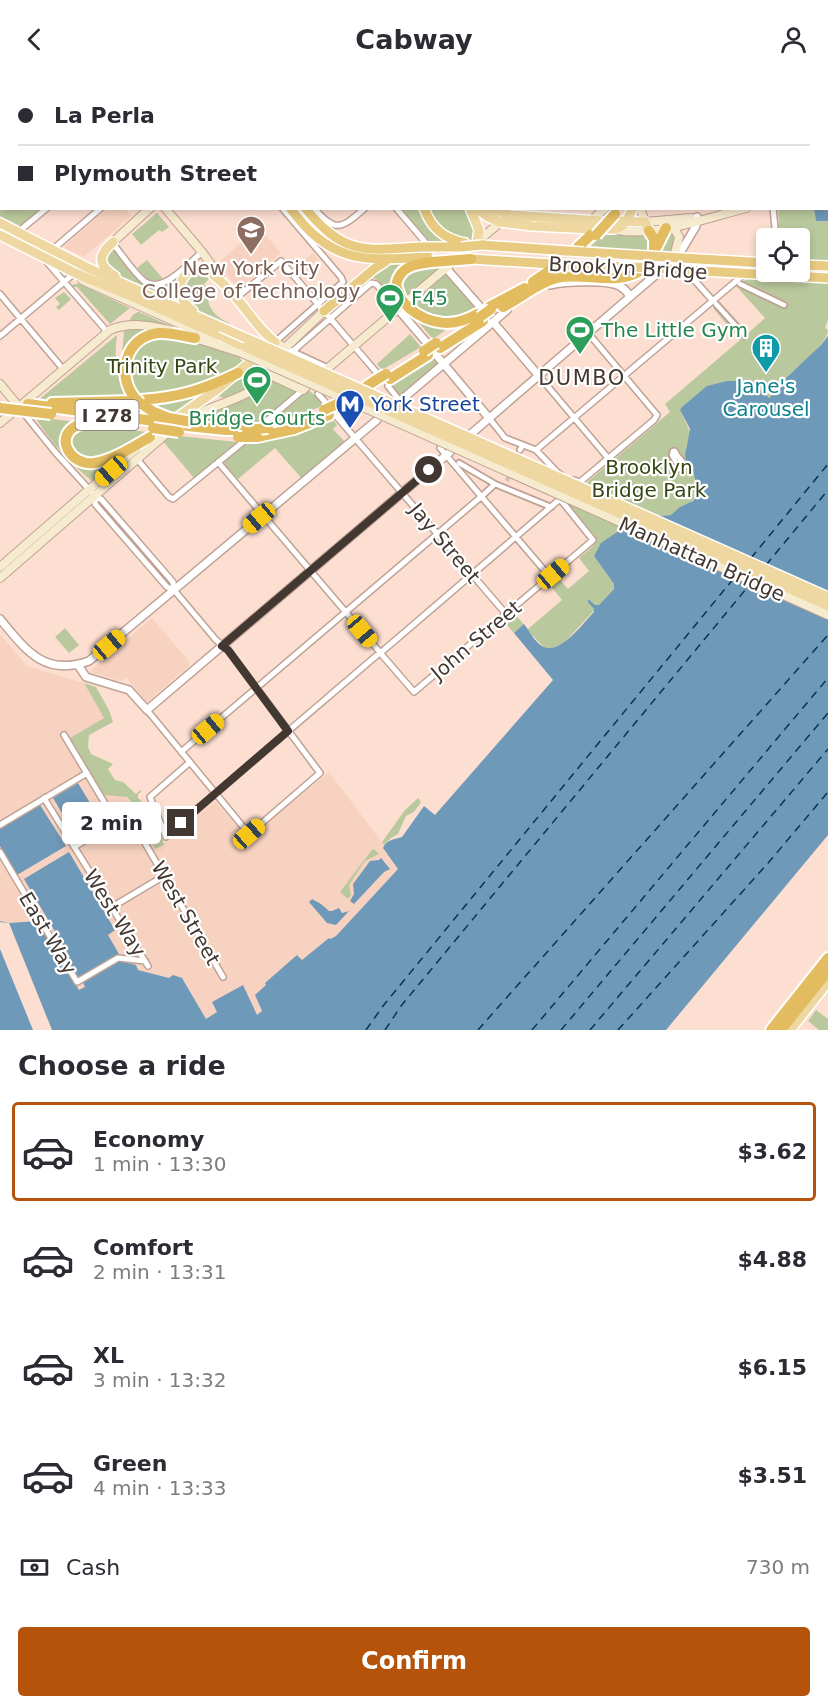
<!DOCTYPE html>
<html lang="en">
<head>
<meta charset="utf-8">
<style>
	body { margin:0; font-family:"DejaVu Sans",sans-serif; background:#f7f7f7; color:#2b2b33; height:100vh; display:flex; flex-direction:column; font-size:22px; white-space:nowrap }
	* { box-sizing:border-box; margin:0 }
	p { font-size:20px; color:#7c7c81 }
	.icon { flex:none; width:33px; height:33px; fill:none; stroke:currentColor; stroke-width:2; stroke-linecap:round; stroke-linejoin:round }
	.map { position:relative; height:952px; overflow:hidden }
	.panel { display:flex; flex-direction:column; background:#fff; flex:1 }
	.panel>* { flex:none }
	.hud { position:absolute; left:0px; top:0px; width:828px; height:132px; box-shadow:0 3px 9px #0003; display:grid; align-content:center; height:132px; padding:0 18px; background:#fff }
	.buttons { position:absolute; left:756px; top:150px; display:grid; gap:12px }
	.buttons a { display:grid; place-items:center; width:54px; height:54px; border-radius:6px; background:#fff; box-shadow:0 3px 9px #0003; font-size:30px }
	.end { position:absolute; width:27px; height:27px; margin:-14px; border:8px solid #433732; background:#fff; box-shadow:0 0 0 3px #fff }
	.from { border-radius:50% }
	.bubble { position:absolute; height:42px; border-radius:6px; background:#fff; box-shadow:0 3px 9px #0003; font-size:20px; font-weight:600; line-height:42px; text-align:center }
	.car { position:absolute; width:18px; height:36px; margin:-18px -9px; border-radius:8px; box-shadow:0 0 4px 2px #0007; background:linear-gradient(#f5c518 24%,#345 0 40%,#f5c518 0 76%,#345 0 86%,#f5c518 0) }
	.hud b { display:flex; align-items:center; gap:21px; height:57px; font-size:22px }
	.hud b+b { border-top:2px solid #e1e1e2 }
	.hud i { width:15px; height:15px; background:#2b2b33 }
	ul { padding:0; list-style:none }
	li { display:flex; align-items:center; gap:18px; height:99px; margin:0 12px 9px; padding:0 6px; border:3px solid transparent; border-radius:6px }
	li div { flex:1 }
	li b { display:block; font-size:22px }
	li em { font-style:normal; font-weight:600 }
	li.current { border-color:#b45309 }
	li>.icon { width:54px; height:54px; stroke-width:1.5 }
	h2 { padding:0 18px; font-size:27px; line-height:72px }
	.pay { display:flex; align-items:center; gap:15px; height:66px; padding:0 18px; font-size:22px }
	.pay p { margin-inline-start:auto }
	.cta { display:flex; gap:12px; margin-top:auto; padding:12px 18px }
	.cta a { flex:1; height:69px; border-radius:6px; background:#b45309; color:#fff; font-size:24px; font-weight:600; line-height:69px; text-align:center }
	header { display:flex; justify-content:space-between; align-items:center; height:78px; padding:0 18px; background:#fff; font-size:27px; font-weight:600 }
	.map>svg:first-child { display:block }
	.built { fill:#f7d2c0 }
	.green { fill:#bac99d }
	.water { fill:#6f99b8 }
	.pier { fill:#fddfd1 }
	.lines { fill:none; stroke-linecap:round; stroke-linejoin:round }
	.ferry { stroke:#003756; stroke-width:1.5; stroke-dasharray:8 6; stroke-linecap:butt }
	.pedestrian-tunnel { stroke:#d8bdb1; stroke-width:4.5; stroke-dasharray:4.5 2; stroke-linecap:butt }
	.pedestrian-casing { stroke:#bfa295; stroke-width:8 }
	.minor-casing { stroke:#bfa295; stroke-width:8 }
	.tertiary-casing { stroke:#bfa295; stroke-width:10 }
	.secondary-casing { stroke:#bfa295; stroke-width:10 }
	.primary-casing { stroke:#fff; stroke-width:12 }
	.trunk-casing { stroke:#fff; stroke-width:12 }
	.motorway-casing { stroke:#fff; stroke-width:14 }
	.pedestrian { stroke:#fff; stroke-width:4.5 }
	.minor { stroke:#fff; stroke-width:5 }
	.tertiary { stroke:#fff; stroke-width:7 }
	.secondary { stroke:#f7ebcf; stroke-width:8 }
	.primary { stroke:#eed7a0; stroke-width:9 }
	.trunk { stroke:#e8ca80; stroke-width:9 }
	.motorway { stroke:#e3bc60; stroke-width:10 }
	.rail-casing { stroke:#6d5d56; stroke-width:4 }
	.rail { stroke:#fff; stroke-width:1.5; stroke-dasharray:4.5; stroke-linecap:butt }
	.secondary-bridge-casing { stroke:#bfa295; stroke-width:10; stroke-linecap:butt }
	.primary-bridge-casing { stroke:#fff; stroke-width:12; stroke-linecap:butt }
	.trunk-bridge-casing { stroke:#fff; stroke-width:12; stroke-linecap:butt }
	.motorway-bridge-casing { stroke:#fff; stroke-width:14; stroke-linecap:butt }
	.secondary-bridge { stroke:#f7ebcf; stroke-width:8 }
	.primary-bridge { stroke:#eed7a0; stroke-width:9 }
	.trunk-bridge { stroke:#e8ca80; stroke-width:9 }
	.motorway-bridge { stroke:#e3bc60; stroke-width:10 }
	.route { stroke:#433732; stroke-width:8 }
	.labels { text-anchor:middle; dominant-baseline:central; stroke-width:4.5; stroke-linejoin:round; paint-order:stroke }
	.shield { fill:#fff; stroke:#7b7370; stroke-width:1.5 }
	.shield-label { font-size:18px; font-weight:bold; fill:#433732 }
	.education-label { font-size:20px; fill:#785e54; stroke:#fff }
	.street-label { font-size:20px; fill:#433732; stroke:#fff }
	.leisure-label { font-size:20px; fill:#27864d; stroke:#fff; text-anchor:start }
	.park-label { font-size:20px; fill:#374512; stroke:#fff }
	.culture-label { font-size:20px; fill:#0d838f; stroke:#fff }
	.transit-label { font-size:20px; fill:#164399; stroke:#fff; text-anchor:start }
	.neighbourhood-label { font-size:21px; letter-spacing:1.5px; fill:#433732; stroke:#fff }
</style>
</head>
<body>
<header><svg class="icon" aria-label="back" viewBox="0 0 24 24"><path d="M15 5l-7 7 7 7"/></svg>Cabway<svg class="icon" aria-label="person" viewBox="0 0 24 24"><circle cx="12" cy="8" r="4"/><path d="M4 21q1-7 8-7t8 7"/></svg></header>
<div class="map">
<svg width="828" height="952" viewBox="0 0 828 952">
	<rect width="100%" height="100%" fill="#fddfd1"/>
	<path class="built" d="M107,131H125L131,138L84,179L63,169Z
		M259,149L281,175L239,211L224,193L220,183Z
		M313,175L320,184L303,199L295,190Z
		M152,540L189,583V588L147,624L126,599L121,603L93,595L90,593Z
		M0,556L27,588L84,605L104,640L71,661L140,735L152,730L164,766L215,723L248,761L329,694L384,767L383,771L398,791L336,858L329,860L302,883L298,878L267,907L257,923L262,933L257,937L212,925L218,934L206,941L182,900H169L138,892L136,887L83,906L85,909L79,913L44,854L40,853L38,843L9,845L0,843Z"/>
	<path class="green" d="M293,0H394L395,1L295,2Z
		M791,0H828V90L827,91L826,2L791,1Z
		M1,109L2,130L44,131L22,149L0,138V110Z
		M401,131H421L439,159L447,164L431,165Z
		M429,131H468C472,141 480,153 471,163C448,159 439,152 429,131Z
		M778,131H814L816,143H828V242L825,250L828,252C828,266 797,289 786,300L787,305L769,321L756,307L735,303H727L680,332L690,354L686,370L688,386C693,391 695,397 697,404C701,426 684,425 672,437L657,438L624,448L604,464L594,478L614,506V511L563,566L552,570H545L533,558L518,552L514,555L503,542L513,534L528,551L562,522L549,506L558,499L568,511L589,493L579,480L593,468L595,458L565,423L670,334L665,326L740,262L713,230L720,224L748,255L765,240L737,209L766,184V194H800V160H780Z
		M157,135L169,149L162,154L159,152L141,167L132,156Z
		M668,154L673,156L675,160L673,171L670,175L658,174Z
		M605,155L647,156L649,157L651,174L591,168Z
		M113,171L147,208L165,209L187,192C178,205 173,208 179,224L177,225L133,207L108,191L104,182L106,176Z
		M147,182L164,202L161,203L148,202L137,190Z
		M411,185L403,188L398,225L378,202L371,199L383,188Z
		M440,188V190L404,222L399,206L411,190Z
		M195,194L202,195L210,200L204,206C208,212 207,215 208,222C210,233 218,240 229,245L228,247L196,233L184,220V203Z
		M446,196L448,197L478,233L442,243L408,227Z
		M75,206H80L130,230L110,246L77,209H72V207Z
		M64,214L71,221L59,232L56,229L60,226L55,220Z
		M407,231L451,248L433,261Z
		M139,234L176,250L144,244L130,243C130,239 135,234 139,234Z
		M132,250L158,252L121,284L124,254L125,252Z
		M410,256L421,269L382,292L377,286Z
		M117,257C114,279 115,302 131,320L37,323Z
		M150,259L183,260L241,278L240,281L244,283L235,291L198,310L138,320L132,311L129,279Z
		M434,280L438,286L402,317H400L391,306Z
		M248,292L262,299L250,312L226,321L216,317Z
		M270,302L298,313L258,346H221L191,342L207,333L247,319Z
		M309,312L324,327L300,337L271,344Z
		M206,313L175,338L144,325Z
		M135,325L149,335L148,337L86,329Z
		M35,339L77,344L66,354L78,386L130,373L93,404C70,385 50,364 35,339Z
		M332,341L337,347L333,351L346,365L303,402L275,370L238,401L225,387L224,383L249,363L296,355Z
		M99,348L147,354L126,366L127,368L98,381L76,378L70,363L76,352Z
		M170,357L237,364L194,400L162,362Z
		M65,550L79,567L69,575L55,559Z
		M84,605L96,609L109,632L113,644L89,657L88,669L91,676L113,686L108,691L115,702L123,704L136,716L140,712L141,714L138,716V720L149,731L152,730L164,767L155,771L140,735L127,719L103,717L70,660L104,640Z
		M418,720L421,724L414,734L406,738L398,756L391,760L384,767L382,764L405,732Z
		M374,771L379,776L365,783L349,807L351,817L348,821L340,814L371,773Z
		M816,932L828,941V952H819L808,943Z"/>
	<path class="water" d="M827,126H828V143H816L814,131L826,130Z
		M828,258V757L666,952H0V843L9,845L38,843L40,847V853L44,854L79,912L85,909L83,905L119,883L136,887L138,892L169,900L173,897L182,900L206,941L217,934L212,924L243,907L257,937L262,933L255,917L266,907L265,905L297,877L302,882L329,860L330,861L336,858L398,791L383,770C386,762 395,761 402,759L424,728L435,737L553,602L514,555L524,546C529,553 535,564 542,568C559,579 584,544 594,534V531L588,524V521L595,527H599L614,511V506L594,478L601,465L630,445L657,438L671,437L680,429L693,423L697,417L698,412L694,396L692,391L686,384L685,377L690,351L680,332L682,329L707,308L727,303H735L756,307L769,320L786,305V300L821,267Z
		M78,705L102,745L77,760L53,720Z
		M40,727L66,768L17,797L0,768V751Z
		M69,774L115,852L108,857L119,876L79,900L67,881L70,879L24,801Z
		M381,780L390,791L384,794L354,826L350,823L354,816L353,806L370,783L379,782Z
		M312,821L321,826L329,833H332L339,830L342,835L349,833L336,847L327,845L309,824Z"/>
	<path class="pier" d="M0,844L9,845L52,952H33L0,871Z"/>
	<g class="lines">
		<path class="ferry" d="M751,480L828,386
			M766,487L828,412
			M366,952L383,928L734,500
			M385,952L401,928L751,505
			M478,952L828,557
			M532,952L828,600
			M561,952L828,635
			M590,952L828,671
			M618,952L769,784L828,714"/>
		<path class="pedestrian-tunnel" d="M507,403L511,394"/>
		<g class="pedestrian-casing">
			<path id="pedestrian" d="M740,206L784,227
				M716,226L745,258
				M520,372L523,367
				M673,373H675L677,377L686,388L680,391L672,377Z
				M459,385L495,406L551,429
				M482,418L495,406"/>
		</g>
		<g class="minor-casing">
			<path id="minor" d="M171,0L172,2
				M472,0V2
				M584,0L585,2
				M705,0L706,2
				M505,2L509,0
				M648,2L651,0
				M314,130C336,156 342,150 365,130
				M396,130L426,165
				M773,130L776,160
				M18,154L47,130
				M113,164L114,167C123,178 133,194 144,203C162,217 189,185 202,174
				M52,172L101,130
				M763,180L766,177
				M46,183L104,250L106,255
				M689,196L713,223
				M0,216L63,291
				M236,220L281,183L377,295
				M0,258L77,193
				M275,264L343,204L341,199L282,130
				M289,272L328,290
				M292,274L371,205L376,206L398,231
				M539,298L608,380
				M388,308L400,323
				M318,316L326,325
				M22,333L55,374L96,419L101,421L173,504L174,512
				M337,339L506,536
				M489,340L505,360L536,372L557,394L560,396
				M264,345L303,312
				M440,370L550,499
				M536,372L741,199
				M137,381L169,419L173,421L243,364
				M574,402L580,404L654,342L657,337L589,256
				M96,419L95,426L167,509L174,512L216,562L228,572L320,695L249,756L147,632
				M64,657L116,744L142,760L223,899
				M181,674L482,418
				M190,684L150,719L166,759C235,698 306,638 376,578L385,571L560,421L593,462L414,614L382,577L378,572L218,384
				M44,720L148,888
				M0,747L87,695
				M74,769L116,744
				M0,774L77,904L118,880L145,883
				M112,829L164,798"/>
		</g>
		<g class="tertiary-casing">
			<path id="tertiary" d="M53,0L54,2
				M680,175L696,148L697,139
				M446,190L482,231
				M550,207C564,204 608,201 621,209C625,211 628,215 630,219
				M398,231L427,265
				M493,244L539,298
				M437,278L489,340
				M400,323L507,232
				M472,355L659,194
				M0,541C26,572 44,599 89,583L377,342
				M78,587L86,599L129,612L147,632L450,374"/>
		</g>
		<g class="secondary-casing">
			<path id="secondary" d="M752,0V2
				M165,130L202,174L220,199
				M640,130L645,144L691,140
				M592,142L605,130
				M668,149L675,152L679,159L675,175
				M617,152C658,159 706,140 746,130
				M113,164L150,130
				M477,164L503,142
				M82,202L214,261
				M192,259L242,275
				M275,264L285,270L324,233
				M248,287L303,312L305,310
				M328,290L453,184
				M0,306L19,329
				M188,341C219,322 246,325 271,295
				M0,345L110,252C129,244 149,247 169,252
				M0,489L137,370
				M0,500L166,356"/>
		</g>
		<g class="primary-casing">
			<path id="primary" d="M403,0L404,2
				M414,0L415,2
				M470,130L479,152L477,164
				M476,130L488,139L500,144L532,148L592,151
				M489,130L510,137L599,143
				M615,143L645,144L649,153
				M0,145L88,190L221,249
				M608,151C624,152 626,144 633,130
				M0,157L75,195L126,216L245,269
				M113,164C98,177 97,187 115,198
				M193,233C166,213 187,182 207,192C211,194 214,198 218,201C240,219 253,247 275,264L273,266
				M178,339L218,311L249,285
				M790,952L828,904"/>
		</g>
		<g class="trunk-casing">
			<path id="trunk" d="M177,0L178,2
				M194,0L196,2
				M101,2L103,0
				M118,2L120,0
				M0,87L2,85
				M0,104L2,102
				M290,130C297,139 304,148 312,155C347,188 385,181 429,179
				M305,130C344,177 364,173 420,169
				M424,130C431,150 444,161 465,165
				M482,167L567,173
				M438,169H461
				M584,174L633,177
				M471,181L552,186
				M568,187L632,189
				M800,187L828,188
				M324,233L374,191L385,184"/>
		</g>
		<g class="motorway-casing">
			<path id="motorway" d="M677,2L678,0
				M649,153L654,161V174
				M578,169L592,156
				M654,174L666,150
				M533,204L555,189
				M401,221L396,207C400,188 415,186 432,184
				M489,229L525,210
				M503,229C521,220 537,205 557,200C582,194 619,208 640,193
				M409,230C429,247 454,250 477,236
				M440,270L483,243
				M390,301L428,277
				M367,308L376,302
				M135,320C116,297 125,259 158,255C170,254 183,258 195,260
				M141,322C181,319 202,312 238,295
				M52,325L133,323
				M140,325L152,333L169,340
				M28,326L162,344
				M341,331L346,328
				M111,345C100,345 87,343 78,347C53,358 70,388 94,385C113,382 133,369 150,359
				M187,348L226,352H247
				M257,359L294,351L329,337
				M771,952L828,880
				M781,952L828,893"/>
		</g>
		<use href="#pedestrian" class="pedestrian"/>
		<use href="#minor" class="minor"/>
		<use href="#tertiary" class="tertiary"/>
		<use href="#secondary" class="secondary"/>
		<use href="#primary" class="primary"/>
		<use href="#trunk" class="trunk"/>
		<use href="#motorway" class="motorway"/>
		<g class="rail-casing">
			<path id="rail" d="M248,264L524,386
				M243,274L828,535
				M515,385L828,524"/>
		</g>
		<use href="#rail" class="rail"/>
		<g class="secondary-bridge-casing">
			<path id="secondary-bridge" d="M242,275L828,537"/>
		</g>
		<g class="primary-bridge-casing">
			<path id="primary-bridge" d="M221,249L828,519
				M245,269L828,528"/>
		</g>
		<g class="trunk-bridge-casing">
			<path id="trunk-bridge" d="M420,169H438
				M461,169L482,167
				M567,173L584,174
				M633,177L766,185
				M552,186L568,187
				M632,189L828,200"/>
		</g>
		<g class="motorway-bridge-casing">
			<path id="motorway-bridge" d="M596,157L615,136
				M432,184L471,181
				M401,221L409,230
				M480,239L491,231
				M424,273L436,265
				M376,302L386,296
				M135,320L140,325
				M0,330L51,336
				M324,332L337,326
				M169,340L192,344
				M153,350L179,354
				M247,352L268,350
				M238,359H257"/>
		</g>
		<use href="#secondary-bridge" class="secondary-bridge"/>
		<use href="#primary-bridge" class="primary-bridge"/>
		<use href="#trunk-bridge" class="trunk-bridge"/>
		<use href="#motorway-bridge" class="motorway-bridge"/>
	</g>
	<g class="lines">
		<path class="route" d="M181,745L288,653L228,572L222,568L429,392"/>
	</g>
	<defs>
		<g id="university-pin" transform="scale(1.5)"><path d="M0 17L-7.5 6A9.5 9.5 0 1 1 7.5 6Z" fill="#8d6e63" stroke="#fff"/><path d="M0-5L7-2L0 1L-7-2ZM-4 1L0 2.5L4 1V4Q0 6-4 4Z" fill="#fff"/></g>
		<g id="stadium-pin" transform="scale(1.5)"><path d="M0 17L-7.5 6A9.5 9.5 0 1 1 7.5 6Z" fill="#2e9e5b" stroke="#fff"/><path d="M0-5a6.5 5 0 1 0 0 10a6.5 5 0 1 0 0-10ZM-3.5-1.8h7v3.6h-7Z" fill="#fff"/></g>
		<g id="building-pin" transform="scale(1.5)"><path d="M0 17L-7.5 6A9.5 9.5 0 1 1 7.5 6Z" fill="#0f9aa8" stroke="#fff"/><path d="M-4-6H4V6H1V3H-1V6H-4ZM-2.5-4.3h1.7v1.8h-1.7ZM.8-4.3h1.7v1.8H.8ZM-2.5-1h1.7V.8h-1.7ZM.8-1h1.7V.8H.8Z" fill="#fff"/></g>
		<g id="metro-pin" transform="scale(1.5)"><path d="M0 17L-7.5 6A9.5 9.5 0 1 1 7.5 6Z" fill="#1a4fb4" stroke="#fff"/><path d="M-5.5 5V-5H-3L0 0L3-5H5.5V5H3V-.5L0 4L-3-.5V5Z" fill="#fff"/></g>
	</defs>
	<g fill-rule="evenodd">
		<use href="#university-pin" x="251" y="152"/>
		<use href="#stadium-pin" x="390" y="220"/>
		<use href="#stadium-pin" x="580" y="252"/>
		<use href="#building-pin" x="766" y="270"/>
		<use href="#stadium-pin" x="257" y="302"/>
		<use href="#metro-pin" x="350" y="326"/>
	</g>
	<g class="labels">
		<rect class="shield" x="75.5" y="322" width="63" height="30" rx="4.5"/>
		<g class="shield-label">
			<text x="107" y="337">I 278</text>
		</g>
		<g class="education-label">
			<text x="251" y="190">New York City<tspan x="251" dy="23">College of Technology</tspan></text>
		</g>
		<g class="street-label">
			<text transform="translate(628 190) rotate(3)">Brooklyn Bridge</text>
			<text transform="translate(445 465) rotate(50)">Jay Street</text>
			<text transform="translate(702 481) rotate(24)">Manhattan Bridge</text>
			<text transform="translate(476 562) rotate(-40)">John Street</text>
			<text transform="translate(115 835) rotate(58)">West Way</text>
			<text transform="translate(186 835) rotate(60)">West Street</text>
			<text transform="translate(48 855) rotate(59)">East Way</text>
		</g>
		<g class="leisure-label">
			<text x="411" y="220">F45</text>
			<text x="601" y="252">The Little Gym</text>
			<text x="257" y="340" text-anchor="middle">Bridge Courts</text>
		</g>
		<g class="park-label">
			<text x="162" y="288">Trinity Park</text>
			<text x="649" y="389">Brooklyn<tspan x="649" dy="23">Bridge Park</tspan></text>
		</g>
		<g class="culture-label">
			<text x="766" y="308">Jane's<tspan x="766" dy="23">Carousel</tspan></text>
		</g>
		<g class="transit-label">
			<text x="371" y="326">York Street</text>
		</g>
		<g class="neighbourhood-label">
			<text x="582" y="300">DUMBO</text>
		</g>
	</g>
</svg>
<div class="buttons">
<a><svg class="icon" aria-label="locate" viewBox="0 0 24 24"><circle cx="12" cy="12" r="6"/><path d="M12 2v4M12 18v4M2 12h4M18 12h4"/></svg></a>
</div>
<i class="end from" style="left:429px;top:392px"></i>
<i class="end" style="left:181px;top:745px"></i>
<div class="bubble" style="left:62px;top:724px;width:99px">2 min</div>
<i class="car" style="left:111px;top:393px;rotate:229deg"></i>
<i class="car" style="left:259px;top:440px;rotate:230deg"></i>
<i class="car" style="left:553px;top:496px;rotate:50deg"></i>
<i class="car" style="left:362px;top:553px;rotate:140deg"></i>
<i class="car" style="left:109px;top:567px;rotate:50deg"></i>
<i class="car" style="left:208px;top:651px;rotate:50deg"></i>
<i class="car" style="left:249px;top:756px;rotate:49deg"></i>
<div class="hud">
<b><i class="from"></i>La Perla</b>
<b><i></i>Plymouth Street</b>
</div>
</div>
<section class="panel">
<h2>Choose a ride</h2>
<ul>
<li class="current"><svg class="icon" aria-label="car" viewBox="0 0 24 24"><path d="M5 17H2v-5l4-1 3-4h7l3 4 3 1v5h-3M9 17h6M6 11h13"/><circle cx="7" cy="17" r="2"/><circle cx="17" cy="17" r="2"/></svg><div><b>Economy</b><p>1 min · 13:30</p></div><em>$3.62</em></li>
<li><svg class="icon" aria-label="car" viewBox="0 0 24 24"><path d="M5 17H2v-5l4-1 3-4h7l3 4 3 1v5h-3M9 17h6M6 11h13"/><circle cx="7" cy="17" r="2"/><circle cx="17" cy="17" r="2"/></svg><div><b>Comfort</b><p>2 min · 13:31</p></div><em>$4.88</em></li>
<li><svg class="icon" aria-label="car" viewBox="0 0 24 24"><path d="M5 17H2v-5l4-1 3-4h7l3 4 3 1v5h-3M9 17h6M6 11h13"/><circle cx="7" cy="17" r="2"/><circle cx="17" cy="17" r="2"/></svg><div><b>XL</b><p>3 min · 13:32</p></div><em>$6.15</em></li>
<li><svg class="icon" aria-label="car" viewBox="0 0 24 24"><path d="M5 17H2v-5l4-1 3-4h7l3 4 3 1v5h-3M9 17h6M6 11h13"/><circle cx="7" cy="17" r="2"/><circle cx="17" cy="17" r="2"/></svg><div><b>Green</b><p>4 min · 13:33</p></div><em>$3.51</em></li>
</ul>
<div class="pay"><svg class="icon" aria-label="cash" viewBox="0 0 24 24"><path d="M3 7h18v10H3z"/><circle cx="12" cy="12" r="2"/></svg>Cash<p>730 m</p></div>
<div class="cta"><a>Confirm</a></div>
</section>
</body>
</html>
